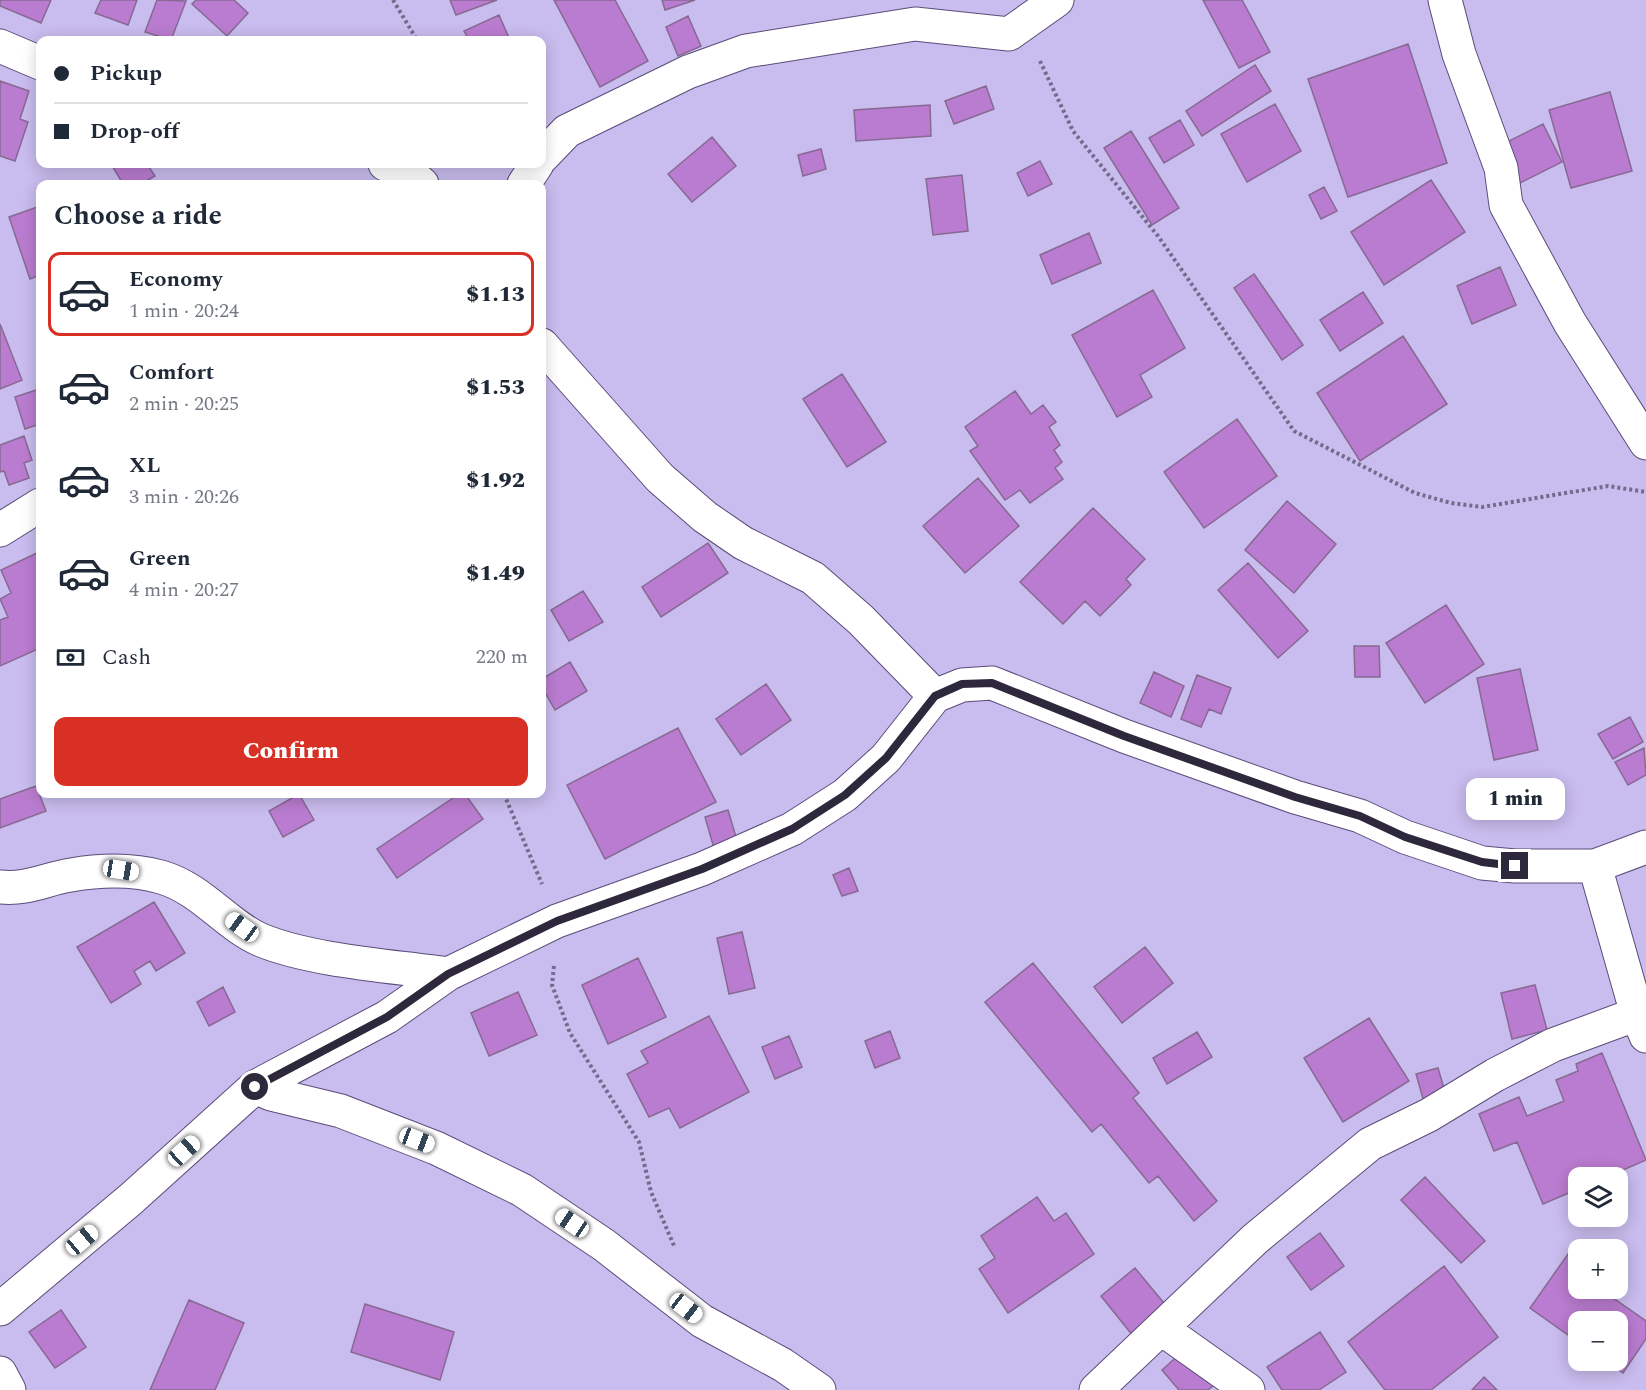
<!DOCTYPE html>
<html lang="en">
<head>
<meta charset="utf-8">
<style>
	body { margin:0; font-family:Spectral,serif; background:#f2f2f3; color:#1f2937; height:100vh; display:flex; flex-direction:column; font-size:22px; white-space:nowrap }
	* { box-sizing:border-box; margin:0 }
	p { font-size:20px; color:#747a83 }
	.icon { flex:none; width:33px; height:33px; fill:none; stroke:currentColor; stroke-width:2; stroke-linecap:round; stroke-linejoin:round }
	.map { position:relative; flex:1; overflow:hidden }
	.sheet { position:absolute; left:36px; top:180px; width:510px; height:618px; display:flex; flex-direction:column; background:#fff; border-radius:12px; box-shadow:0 3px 15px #0003 }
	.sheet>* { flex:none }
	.top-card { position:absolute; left:36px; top:36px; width:510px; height:132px; border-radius:12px; box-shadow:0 3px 15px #0003; display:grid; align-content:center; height:132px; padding:0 18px; background:#fff }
	.fabs { position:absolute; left:1568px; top:1167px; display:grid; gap:12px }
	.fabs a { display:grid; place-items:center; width:60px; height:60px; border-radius:12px; background:#fff; box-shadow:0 3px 15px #0003; font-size:30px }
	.end { position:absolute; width:27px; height:27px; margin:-14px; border:8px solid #2d283b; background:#fff; box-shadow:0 0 0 3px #fff }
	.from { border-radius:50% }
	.bubble { position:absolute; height:42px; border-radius:12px; background:#fff; box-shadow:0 3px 15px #0003; font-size:20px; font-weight:800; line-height:42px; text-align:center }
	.car { position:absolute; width:18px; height:36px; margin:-18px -9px; border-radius:8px; box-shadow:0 0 4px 2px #0007; background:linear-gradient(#fff 24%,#345 0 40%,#fff 0 76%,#345 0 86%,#fff 0) }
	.top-card b { display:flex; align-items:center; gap:21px; height:57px; font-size:22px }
	.top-card b+b { border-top:2px solid #e0e1e3 }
	.top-card i { width:15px; height:15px; background:#1f2937 }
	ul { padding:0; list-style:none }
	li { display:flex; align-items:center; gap:18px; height:84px; margin:0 12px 9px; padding:0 6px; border:3px solid transparent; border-radius:12px }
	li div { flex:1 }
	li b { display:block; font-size:22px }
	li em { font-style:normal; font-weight:800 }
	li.on { border-color:#d93025 }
	li>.icon { width:54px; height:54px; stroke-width:1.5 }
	h2 { padding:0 18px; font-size:27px; line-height:72px }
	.pay { display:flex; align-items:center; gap:15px; height:66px; padding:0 18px; font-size:22px }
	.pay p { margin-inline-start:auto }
	.button { display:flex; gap:12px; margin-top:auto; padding:12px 18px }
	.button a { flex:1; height:69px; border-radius:12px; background:#d93025; color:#fff; font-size:24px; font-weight:800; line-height:69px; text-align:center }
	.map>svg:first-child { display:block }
	.building { fill:#ba7cd0; stroke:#876992; stroke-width:1.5 }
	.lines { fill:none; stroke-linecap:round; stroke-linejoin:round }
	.minor-casing { stroke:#5a4d79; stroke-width:35 }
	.path { stroke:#746b8c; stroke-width:4; stroke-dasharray:3 3; stroke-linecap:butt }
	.minor { stroke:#fff; stroke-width:33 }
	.route { stroke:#2d283b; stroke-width:8 }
</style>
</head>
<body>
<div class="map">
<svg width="1646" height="1390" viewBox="0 0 1646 1390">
	<rect width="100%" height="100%" fill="#c9bcee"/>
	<path class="building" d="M0,0H51L41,23L0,6Z
		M101,0H137L128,25L95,13Z
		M157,0L186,1L171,40L145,32Z
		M196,0H234L248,13L227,36L192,4Z
		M450,0H497L456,15Z
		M554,0H615L648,61L600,87Z
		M662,0H695L665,10Z
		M1203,0H1242L1270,52L1239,68Z
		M499,15L510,40H469L464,31Z
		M688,16L701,46L678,56L666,27Z
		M1408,44L1447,163L1348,197L1308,79Z
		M1255,65L1271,91L1202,136L1186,111Z
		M0,81L29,91L20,119L28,122L15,161L0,156Z
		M986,86L994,109L954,124L945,101Z
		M1610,92L1632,171L1571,188L1549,110Z
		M1275,104L1301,151L1247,182L1221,134Z
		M930,105L931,136L856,141L854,110Z
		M1180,120L1194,145L1164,163L1149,138Z
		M1543,124L1562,162L1518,184L1499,146Z
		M1131,131L1179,208L1152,225L1104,148Z
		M712,137L736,166L692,202L668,174Z
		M821,149L826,169L803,176L798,155Z
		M1040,161L1052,184L1028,196L1017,173Z
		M111,164H147L155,176L141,184H123Z
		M962,175L968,231L933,235L926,179Z
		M1431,180L1465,232L1384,285L1351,232Z
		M1324,187L1337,211L1321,219L1309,195Z
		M40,206V275L30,279L9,217Z
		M1089,233L1101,263L1052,284L1040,255Z
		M1500,267L1516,305L1472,324L1457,286Z
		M1254,274L1303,345L1282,360L1234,288Z
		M1153,290L1185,348L1140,375L1152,397L1117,417L1072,335Z
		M1363,292L1383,323L1340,351L1320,320Z
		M0,324L22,380L0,389Z
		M1403,336L1447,404L1360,461L1317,393Z
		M842,374L886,442L847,467L803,399Z
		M39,389L40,424L25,429L15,397Z
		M1015,391L1031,414L1043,405L1056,422L1049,427L1060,445L1054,450L1062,462L1055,468L1063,479L1030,503L1020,490L1005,500L970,451L978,446L965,427Z
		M1237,419L1277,476L1204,528L1164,472Z
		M24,436L32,460L24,463L29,478L9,485L4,471L0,472V445Z
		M978,478L1019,526L965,573L923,526Z
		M1287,501L1336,544L1294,593L1245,550Z
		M1093,508L1145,559L1126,579L1131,585L1100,616L1085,601L1063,624L1020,582Z
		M708,543L728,573L661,617L642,587Z
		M39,552L40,648L0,666V620L8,617L0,599L11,593L1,570Z
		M1248,563L1308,631L1278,658L1218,590Z
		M583,591L603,622L569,641L551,610Z
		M1446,605L1484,664L1425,703L1386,643Z
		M1354,646H1379L1380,677H1355Z
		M570,662L587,691L555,710L542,687V679Z
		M1520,669L1538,750L1494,760L1477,678Z
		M1154,672L1184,686L1171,717L1140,703Z
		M1197,675L1231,688L1221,714L1209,709L1201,727L1181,719Z
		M766,684L791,720L741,755L716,719Z
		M1630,717L1643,742L1613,759L1598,734Z
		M678,728L716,802L605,859L567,785Z
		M1644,748L1646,775L1628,785L1615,762Z
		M36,786L46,811L0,828V799Z
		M299,794L314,820L283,837L269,811Z
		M459,794H465L483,819L397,878L377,849Z
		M728,810L739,847L716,855L705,817Z
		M849,868L858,891L842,896L833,875Z
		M154,902L185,953L156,971L150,961L134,971L141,984L111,1003L77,947Z
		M742,932L755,988L729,994L717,938Z
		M1145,947L1173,983L1122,1023L1094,987Z
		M638,958L666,1017L608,1044L582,985Z
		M1033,963L1139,1093L1133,1098L1217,1201L1194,1221L1158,1176L1149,1183L1101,1124L1092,1132L985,1002Z
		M1535,985L1547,1030L1512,1039L1501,993Z
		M223,987L235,1012L209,1026L197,1002Z
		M518,992L537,1035L489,1056L471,1013Z
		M709,1016L749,1092L680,1128L669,1108L649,1117L627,1074L648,1063L641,1051Z
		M1369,1018L1409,1081L1343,1122L1304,1058Z
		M890,1031L900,1058L875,1068L865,1041Z
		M1197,1032L1212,1057L1167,1084L1153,1058Z
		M789,1036L802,1067L775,1079L762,1047Z
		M1602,1053L1646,1160L1605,1178H1578V1189L1543,1204L1517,1142L1494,1151L1479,1114L1519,1097L1527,1116L1564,1101L1556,1080L1578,1071L1576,1064Z
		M1438,1068L1446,1095L1424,1102L1416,1074Z
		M1425,1177L1485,1241L1461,1263L1401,1200Z
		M1037,1197L1054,1221L1066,1213L1094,1254L1008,1313L979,1269L995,1258L981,1236Z
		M1320,1233L1344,1266L1311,1290L1287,1257Z
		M1573,1247L1578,1250V1288H1614L1609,1295L1646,1321V1339L1623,1373L1605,1360H1617V1322H1578V1342L1530,1308Z
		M1444,1266L1498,1337L1431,1390H1385L1348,1342Z
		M1135,1268L1168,1308L1133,1336L1101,1296Z
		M189,1300L244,1323L215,1390H150Z
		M365,1304L454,1332L440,1380L351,1352Z
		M61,1310L86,1347L55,1368L29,1332Z
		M1320,1332L1346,1372L1319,1390H1282L1267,1367Z
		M1183,1351L1213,1386L1208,1390H1179L1162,1370Z
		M1484,1377L1497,1390H1472Z"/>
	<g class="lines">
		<g class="minor-casing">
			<path id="minor" d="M1445,0L1459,54L1501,168L1506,205L1570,323L1646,443
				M0,46L40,63
				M542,157L567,131L688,72L746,51L915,24L1009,34L1057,0
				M385,164L413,176L422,184
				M524,184L537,164
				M542,345L660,478L705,517L743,543L813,578L861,620L935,696L962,685L992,683L1124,736L1295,797L1360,816L1405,837L1482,863L1515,866H1595L1646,847
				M0,530L40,505
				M1595,866L1637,1014L1646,1036
				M0,887C27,890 45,879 71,875C100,870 132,869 161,877C202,889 226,925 261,940C312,961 392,966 448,974
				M255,1087L271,1094L341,1111L436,1148L522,1190L604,1245L702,1321L783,1365L819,1390
				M0,1309L131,1199L255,1087L387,1017L448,974L557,921L702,869L792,829L845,795L886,758L935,696
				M1162,1329L1248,1390
				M0,1373L9,1390
				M1096,1390L1255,1239L1370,1144L1429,1115L1495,1075L1553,1045L1637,1014"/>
		</g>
		<path class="path" d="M393,0L417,40
			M1040,61L1073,131L1158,236L1294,431L1415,493L1451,503L1482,507L1608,486L1646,492
			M504,794L542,884
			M554,966L552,985L570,1033L639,1142L651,1192L675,1248"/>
		<use href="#minor" class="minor"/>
	</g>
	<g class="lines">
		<path class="route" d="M255,1087L387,1017L448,974L557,921L702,869L792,829L845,795L886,758L935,696L962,684L992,683L1124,736L1295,797L1360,816L1405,837L1482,862L1515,866"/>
	</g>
</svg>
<div class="fabs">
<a><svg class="icon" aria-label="layers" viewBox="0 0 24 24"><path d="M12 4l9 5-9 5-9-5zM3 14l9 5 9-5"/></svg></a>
<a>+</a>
<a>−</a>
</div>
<i class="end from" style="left:255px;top:1087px"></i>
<i class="end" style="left:1515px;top:866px"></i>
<div class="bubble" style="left:1466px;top:778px;width:99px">1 min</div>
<i class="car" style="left:121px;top:870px;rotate:99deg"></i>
<i class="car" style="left:242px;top:927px;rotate:306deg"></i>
<i class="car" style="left:417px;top:1140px;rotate:111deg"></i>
<i class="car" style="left:184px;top:1151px;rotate:48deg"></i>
<i class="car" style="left:572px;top:1223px;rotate:304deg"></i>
<i class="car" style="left:82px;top:1240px;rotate:50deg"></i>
<i class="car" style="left:686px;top:1308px;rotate:128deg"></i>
<div class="top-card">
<b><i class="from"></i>Pickup</b>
<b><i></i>Drop-off</b>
</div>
<section class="sheet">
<h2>Choose a ride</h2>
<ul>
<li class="on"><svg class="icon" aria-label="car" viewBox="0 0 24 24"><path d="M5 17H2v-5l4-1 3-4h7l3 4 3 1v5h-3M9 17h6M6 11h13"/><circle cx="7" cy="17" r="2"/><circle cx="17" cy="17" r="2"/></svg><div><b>Economy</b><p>1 min · 20:24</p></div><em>$1.13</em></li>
<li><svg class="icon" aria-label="car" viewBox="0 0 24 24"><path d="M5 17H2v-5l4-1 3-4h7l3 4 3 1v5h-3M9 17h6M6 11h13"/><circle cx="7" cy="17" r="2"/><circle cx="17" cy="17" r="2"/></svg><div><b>Comfort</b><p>2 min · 20:25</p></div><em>$1.53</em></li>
<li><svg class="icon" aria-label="car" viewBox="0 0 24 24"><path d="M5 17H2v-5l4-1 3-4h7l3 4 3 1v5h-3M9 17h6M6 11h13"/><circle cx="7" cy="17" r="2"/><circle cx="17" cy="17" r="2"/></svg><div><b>XL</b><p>3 min · 20:26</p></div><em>$1.92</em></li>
<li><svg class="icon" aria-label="car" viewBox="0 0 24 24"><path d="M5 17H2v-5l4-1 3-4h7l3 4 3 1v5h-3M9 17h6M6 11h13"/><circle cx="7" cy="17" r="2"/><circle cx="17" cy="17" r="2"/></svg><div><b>Green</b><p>4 min · 20:27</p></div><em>$1.49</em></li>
</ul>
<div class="pay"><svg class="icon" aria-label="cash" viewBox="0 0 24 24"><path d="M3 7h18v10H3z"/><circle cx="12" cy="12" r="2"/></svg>Cash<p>220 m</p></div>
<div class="button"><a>Confirm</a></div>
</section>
</div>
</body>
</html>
